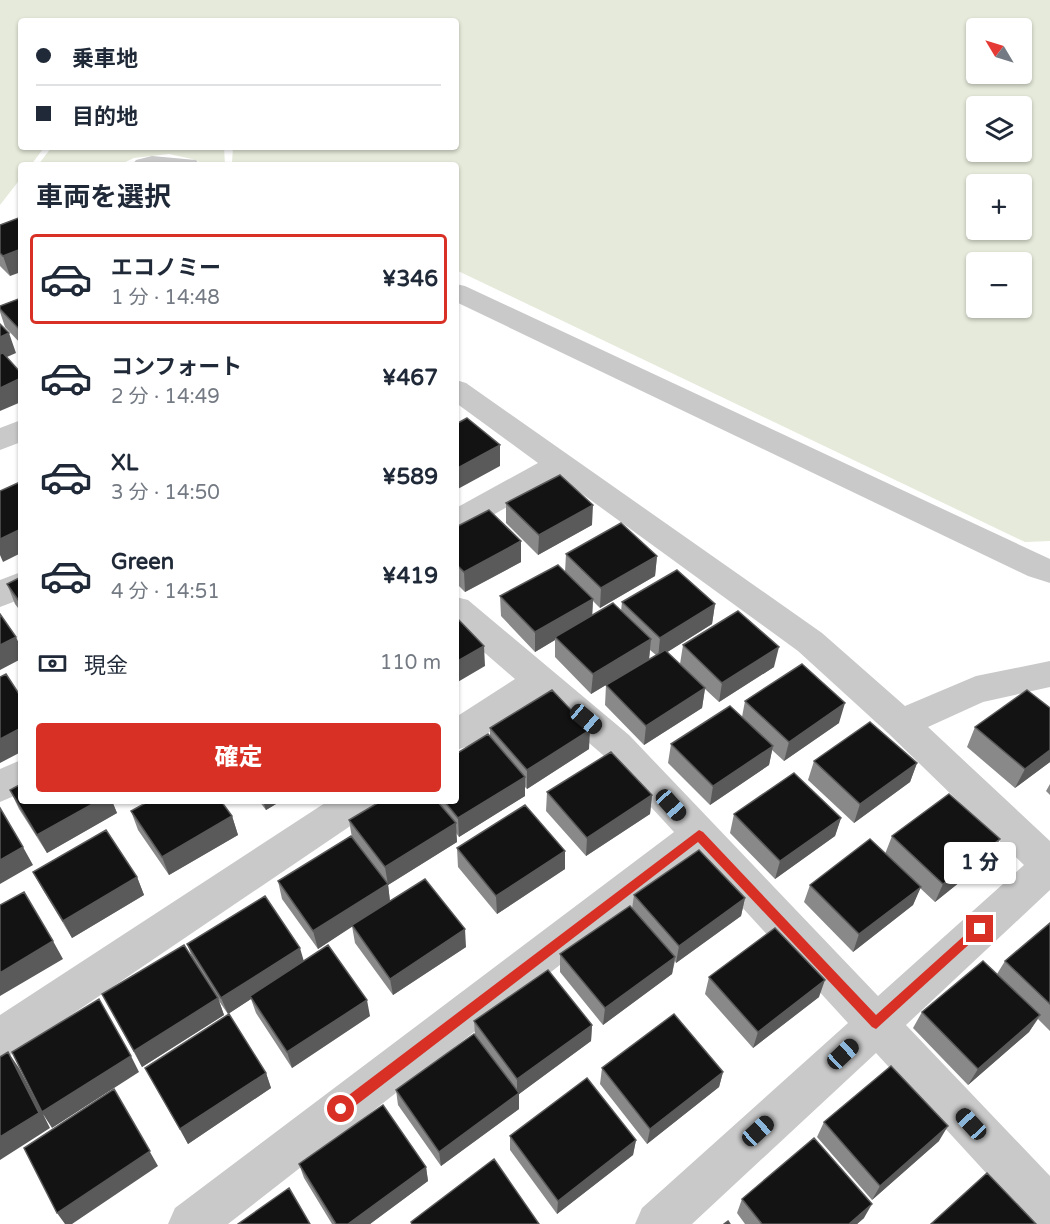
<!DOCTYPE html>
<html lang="ja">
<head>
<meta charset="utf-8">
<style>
	body { margin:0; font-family:"Varela Round","Noto Sans JP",sans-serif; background:#f2f2f3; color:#1f2937; height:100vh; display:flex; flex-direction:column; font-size:22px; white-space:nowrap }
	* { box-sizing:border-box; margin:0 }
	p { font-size:20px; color:#747a83 }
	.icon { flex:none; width:33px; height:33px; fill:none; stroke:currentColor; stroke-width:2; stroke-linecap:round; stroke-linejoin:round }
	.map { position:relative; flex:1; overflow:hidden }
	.panel { position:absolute; left:18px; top:162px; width:441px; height:642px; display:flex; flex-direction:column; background:#fff; border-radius:6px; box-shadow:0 2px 4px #0004 }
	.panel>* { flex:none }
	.guide { position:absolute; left:18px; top:18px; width:441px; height:132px; border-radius:6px; box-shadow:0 2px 4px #0004; display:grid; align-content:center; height:132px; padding:0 18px; background:#fff }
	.needle { width:39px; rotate:308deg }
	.tools { position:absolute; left:966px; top:18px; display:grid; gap:12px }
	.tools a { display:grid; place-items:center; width:66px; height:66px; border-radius:6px; background:#fff; box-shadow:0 2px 4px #0004; font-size:30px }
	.end { position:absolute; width:27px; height:27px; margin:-14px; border:8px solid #d93025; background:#fff; box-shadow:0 0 0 3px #fff }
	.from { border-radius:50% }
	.bubble { position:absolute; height:42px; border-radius:6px; background:#fff; box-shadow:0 2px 4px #0004; font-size:20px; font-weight:800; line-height:42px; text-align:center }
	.car { position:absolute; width:18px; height:36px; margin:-18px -9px; border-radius:8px; box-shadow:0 0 4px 2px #0007; background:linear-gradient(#222 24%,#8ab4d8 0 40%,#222 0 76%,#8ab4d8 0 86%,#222 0) }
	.guide b { display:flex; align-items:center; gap:21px; height:57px; font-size:22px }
	.guide b+b { border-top:2px solid #e0e1e3 }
	.guide i { width:15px; height:15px; background:#1f2937 }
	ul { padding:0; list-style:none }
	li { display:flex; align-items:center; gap:18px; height:90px; margin:0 12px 9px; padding:0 6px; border:3px solid transparent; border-radius:6px }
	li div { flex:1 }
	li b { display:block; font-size:22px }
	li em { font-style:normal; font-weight:800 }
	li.current { border-color:#d93025 }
	li>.icon { width:54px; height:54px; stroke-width:1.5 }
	h2 { padding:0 18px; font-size:27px; line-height:72px }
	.pay { display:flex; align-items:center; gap:15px; height:66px; padding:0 18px; font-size:22px }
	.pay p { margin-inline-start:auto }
	.button { display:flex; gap:12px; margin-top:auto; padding:12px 18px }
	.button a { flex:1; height:69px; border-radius:6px; background:#d93025; color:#fff; font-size:24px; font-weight:800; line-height:69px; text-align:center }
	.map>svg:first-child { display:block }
	.green { fill:#e5eada; fill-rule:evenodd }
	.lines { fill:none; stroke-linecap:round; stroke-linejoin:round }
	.minor { fill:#c9c9c9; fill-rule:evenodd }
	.wall { fill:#898989 }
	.shaded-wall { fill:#5a5a5a }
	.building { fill:#131313; stroke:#5a5a5a; stroke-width:1.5 }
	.route { fill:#d93025 }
</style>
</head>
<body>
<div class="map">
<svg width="1050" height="1224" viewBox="0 0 1050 1224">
	<rect width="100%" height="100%" fill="#fff"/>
	<path class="green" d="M0,0H1050V541L1025,542L456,270V165H235L232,163L233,147H456V21H21L19,140L21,147L43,149L31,165H21V178L0,205ZM976,28H1022V74H976ZM976,106H1022V152H976ZM976,184H1022V230H976ZM976,262H1022V308H976Z
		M50,147H224L225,165H207L192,159L169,154L134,158L119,165H38L51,148Z"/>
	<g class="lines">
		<path class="minor" d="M152,156L196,160L200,165H132L136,160Z
			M456,284L465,286L1050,559V583L1028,576L456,302Z
			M456,380L466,383L822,633L905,706L976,676L1050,661V687L983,702L928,727L1050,841V890L906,1025L1050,1176V1224H1033L876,1053L692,1224H635L642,1208L848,1023L697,858L228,1224H168L175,1208L674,832L603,755L538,699L469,746L456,750V717L515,679L456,628V597L468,600L629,735L878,996L1024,865L889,734L798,651L559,477L467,530L456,533V508L538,463L456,403Z
			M21,420V442L0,450V428Z
			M21,572V599L0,607V580Z
			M21,760V793L0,802V769Z
			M328,801H376L371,812L15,1053L0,1059V1015Z"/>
	</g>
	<path class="wall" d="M0,225L10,276L0,266Z
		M21,298V344L5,327L0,312V306Z
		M506,503L592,525L538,555L506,523Z
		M456,527L521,541V562L465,592L456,583Z
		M566,554L657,556L655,576L600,608L593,601L592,615L621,611L622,602L715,604L712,624L667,652L680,664L683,645L774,667L719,702L705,689L702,708L644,745L605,705L606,685L656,655L650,650L649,659L591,694L555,657V640L535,652L501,616L500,596L565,572Z
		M21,577V612L15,604L7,584Z
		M745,701L839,723L784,761L772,750L769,765L710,805L668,763L671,744L742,717Z
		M1050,708V762L1015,788L967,747L975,727Z
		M490,728L589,749L527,789L525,787V796L459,837L456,833L457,842L388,885L390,901L466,947L393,995L355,943L352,926L318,949L282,899L278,881L352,838L349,820L381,801H456L490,737Z
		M814,761L917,763L910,782L854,823L808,780Z
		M1050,784V795L1046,791Z
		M10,790L21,801H112L117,813L47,853L19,809Z
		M547,792L652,795L650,814L586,856L546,811Z
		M259,801H281L266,810Z
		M131,811L232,816L238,835L169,875L138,830Z
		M734,814L841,818L835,836L775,879L730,833Z
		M892,836L991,857L935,902L920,888L913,905L853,952L804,902L810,885L885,854Z
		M457,848L565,851V869L497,914L458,867Z
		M33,872L137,877L144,895L72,938L43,890Z
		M634,895L745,898L741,916L676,963L675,961L672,974L603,1025L560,972V954L632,909Z
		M1050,923V1031L1038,1019L1029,1032L968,1085L913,1028L922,1012L997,974L1005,961Z
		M187,944L304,961L370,1016L292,1068L256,1013L251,999L228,1014L219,1001L224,1015L142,1067L102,994L192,957Z
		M709,977L819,997L753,1048L705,994Z
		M474,1021L592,1025L591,1041L519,1094V1109L441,1166L398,1105L396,1090L475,1035Z
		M145,1068L266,1073L271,1088L188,1144Z
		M602,1068L723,1072L719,1087L647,1144L600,1084Z
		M824,1122L939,1141L872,1200L817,1137Z
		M510,1136L636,1140L633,1155L557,1214L510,1150Z
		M299,1164L426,1167L428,1181L370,1224H332L304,1178Z
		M742,1199L864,1218L857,1224H745L737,1213Z"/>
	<path class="shaded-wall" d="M21,249V272L10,276L3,256Z
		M9,333L16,353L0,360V337Z
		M21,378V402L0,411V388Z
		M500,445V466L456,490V469Z
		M593,505L592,525L538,555L539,535Z
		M21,529V553L3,562L0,555V539Z
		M521,541V562L465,592L464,572Z
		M657,556L655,576L600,608L601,588Z
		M593,599L592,619L555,637V640L535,652V632Z
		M715,604L712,624L658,658L660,638Z
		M16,637L21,648V659L0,670V645Z
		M651,639L649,659L591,694L593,674Z
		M484,646L485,666L456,683V662Z
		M779,647L774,667L719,702L722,683Z
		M705,688L702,708L644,745L646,726Z
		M845,703L839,723L784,761L789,742Z
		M21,728V752L0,763V739Z
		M590,730L589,749L527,789V770Z
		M773,746L769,765L710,805L713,786Z
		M1050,750V762L1015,788L1025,769Z
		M917,763L910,782L854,823L860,804Z
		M525,777V796L459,837L458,818Z
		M652,795L650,814L586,856L587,838Z
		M98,801H112L117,813L47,853L37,835Z
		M263,801H281L266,810Z
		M232,816L238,835L169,875L162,857Z
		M841,818L835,836L775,879L780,861Z
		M456,823L457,842L388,885L385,867Z
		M1000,839L991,857L935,902L943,884Z
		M23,847L33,865L0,884V860Z
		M565,851V869L497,914L496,896Z
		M137,877L144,895L72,938L63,921Z
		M388,884L390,902L318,949L313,931Z
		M921,887L913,905L853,952L859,934Z
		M745,898L741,916L676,963L679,946Z
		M465,929L466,947L393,995L390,979Z
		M53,941L63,959L0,996V973Z
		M300,948L305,965L250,996L251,999L228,1014L221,998Z
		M675,957L672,974L603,1025L605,1008Z
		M825,980L819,997L753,1048L758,1032Z
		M218,998L224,1015L142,1067L134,1051Z
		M367,1000L370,1016L292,1068L287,1052Z
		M1040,1015L1029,1032L968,1085L978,1069Z
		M592,1025L591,1041L519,1094V1109L441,1166L439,1152L517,1095V1079Z
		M8,1052L19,1068L42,1112L131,1056L139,1072L52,1128L43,1114L50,1128L0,1160V1137Z
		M723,1072L719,1087L647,1144L650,1129Z
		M266,1073L271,1088L188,1144L180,1129Z
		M114,1089L158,1166L72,1224H65L57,1213Z
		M948,1126L939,1141L872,1200L880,1186Z
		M636,1140L633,1155L557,1214L558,1201Z
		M426,1167L428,1181L370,1224H348Z
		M872,1204L864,1218L857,1224H849Z"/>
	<path class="building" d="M21,217V249L3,256L0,253V225Z
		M21,298V329L20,330L0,309V306Z
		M0,324L9,333L0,337Z
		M3,353L21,373V378L0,388V354Z
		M467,418L500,445L456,469V424Z
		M560,475L593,505L539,535L506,503Z
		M20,482L21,484V529L0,539V491Z
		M489,510L521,541L464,572L456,564V527Z
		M621,523L657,556L601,588L566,554Z
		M558,565L593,599L535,632L500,596Z
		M677,570L715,604L660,638L622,602Z
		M21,577V604L7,584Z
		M613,603L651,639L593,674L555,637Z
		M738,611L779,647L722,683L683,645Z
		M0,614L16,637L0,645Z
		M456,617L484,646L456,662Z
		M665,650L705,688L646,726L606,685Z
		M802,664L845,703L789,742L745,701Z
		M6,674L21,697V728L0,739V677Z
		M552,690L590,730L527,770L490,728Z
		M1027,690L1050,708V750L1025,769L975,727Z
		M730,706L773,746L713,786L671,744Z
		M870,722L917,763L860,804L814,761Z
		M488,734L525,777L458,818L444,801H456V754Z
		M611,752L652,795L587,838L547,792Z
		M794,773L841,818L780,861L734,814Z
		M21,784V801H98L37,835L10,790Z
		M949,794L1000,839L943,884L892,836Z
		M149,801H221L232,816L162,857L131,811Z
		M381,801H437L456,823L385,867L349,820Z
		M525,805L565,851L496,896L457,848Z
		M0,808L23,847L0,860Z
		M106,830L137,877L63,921L33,872Z
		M351,836L388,884L313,931L278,881Z
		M870,839L921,887L859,934L810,885Z
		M699,850L745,898L679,946L634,895Z
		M425,879L465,929L390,979L352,925Z
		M24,892L53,941L0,973V905Z
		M265,896L300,948L221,998L187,944Z
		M630,906L675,957L605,1008L560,954Z
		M1050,923V1004L1005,961Z
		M775,928L825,980L758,1032L709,977Z
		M184,945L218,998L134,1051L102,994Z
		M328,945L367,1000L287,1052L250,996Z
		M983,961L1040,1015L978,1069L922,1012Z
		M548,970L592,1025L517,1079L474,1021Z
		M99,999L131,1056L42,1112L12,1052Z
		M229,1014L266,1073L180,1129L145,1068Z
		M674,1014L723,1072L650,1129L602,1068Z
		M474,1034L519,1093L439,1152L396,1090Z
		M8,1052L39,1113L0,1137V1057Z
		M891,1066L948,1126L880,1186L824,1122Z
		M587,1078L636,1140L558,1201L510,1136Z
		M114,1089L150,1151L57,1213L24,1148Z
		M383,1105L426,1167L348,1224H336L299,1164Z
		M814,1138L872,1204L849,1224H762L742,1199Z
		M494,1159L539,1224H412L411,1222Z
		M987,1173L1036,1224H931Z
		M289,1188L310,1224H238Z
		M728,1221L730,1224H724Z"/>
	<path class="route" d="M699,830L703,832L876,1015L976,925L980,924L986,929L876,1029L872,1027L698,842L346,1113L341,1115L337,1113L335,1109L337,1104Z"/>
</svg>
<div class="tools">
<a><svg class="needle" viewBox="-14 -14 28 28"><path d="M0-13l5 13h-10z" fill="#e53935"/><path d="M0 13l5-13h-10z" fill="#747a83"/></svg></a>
<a><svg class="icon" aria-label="layers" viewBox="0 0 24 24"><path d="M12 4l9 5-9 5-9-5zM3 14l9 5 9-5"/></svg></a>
<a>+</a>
<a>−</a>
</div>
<i class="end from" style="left:341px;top:1109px"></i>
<i class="end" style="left:980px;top:929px"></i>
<div class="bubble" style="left:944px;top:842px;width:72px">1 分</div>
<i class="car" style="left:586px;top:719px;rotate:130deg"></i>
<i class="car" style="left:671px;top:805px;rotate:138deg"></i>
<i class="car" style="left:843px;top:1054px;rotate:47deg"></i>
<i class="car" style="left:971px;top:1124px;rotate:317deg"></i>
<i class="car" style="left:758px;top:1131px;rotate:48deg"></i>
<div class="guide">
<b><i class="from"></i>乗車地</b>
<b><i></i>目的地</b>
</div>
<section class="panel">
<h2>車両を選択</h2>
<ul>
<li class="current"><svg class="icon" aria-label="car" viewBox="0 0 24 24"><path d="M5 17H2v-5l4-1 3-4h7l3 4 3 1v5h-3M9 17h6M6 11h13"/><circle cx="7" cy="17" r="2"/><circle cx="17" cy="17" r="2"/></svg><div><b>エコノミー</b><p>1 分 · 14:48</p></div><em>¥346</em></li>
<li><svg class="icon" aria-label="car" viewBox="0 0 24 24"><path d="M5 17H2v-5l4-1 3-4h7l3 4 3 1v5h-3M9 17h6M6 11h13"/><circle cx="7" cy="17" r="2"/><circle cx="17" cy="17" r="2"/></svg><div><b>コンフォート</b><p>2 分 · 14:49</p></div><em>¥467</em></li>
<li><svg class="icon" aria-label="car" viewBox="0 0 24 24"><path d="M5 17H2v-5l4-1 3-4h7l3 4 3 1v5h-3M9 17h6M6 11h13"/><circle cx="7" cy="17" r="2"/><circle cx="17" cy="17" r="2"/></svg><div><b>XL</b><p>3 分 · 14:50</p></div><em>¥589</em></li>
<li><svg class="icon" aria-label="car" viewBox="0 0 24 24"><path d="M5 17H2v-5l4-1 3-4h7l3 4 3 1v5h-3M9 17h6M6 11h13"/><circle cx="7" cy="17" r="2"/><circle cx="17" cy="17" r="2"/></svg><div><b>Green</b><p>4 分 · 14:51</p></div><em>¥419</em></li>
</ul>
<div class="pay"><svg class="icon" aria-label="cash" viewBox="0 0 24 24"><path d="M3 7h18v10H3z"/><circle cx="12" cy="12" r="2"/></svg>現金<p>110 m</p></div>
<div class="button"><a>確定</a></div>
</section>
</div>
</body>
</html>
